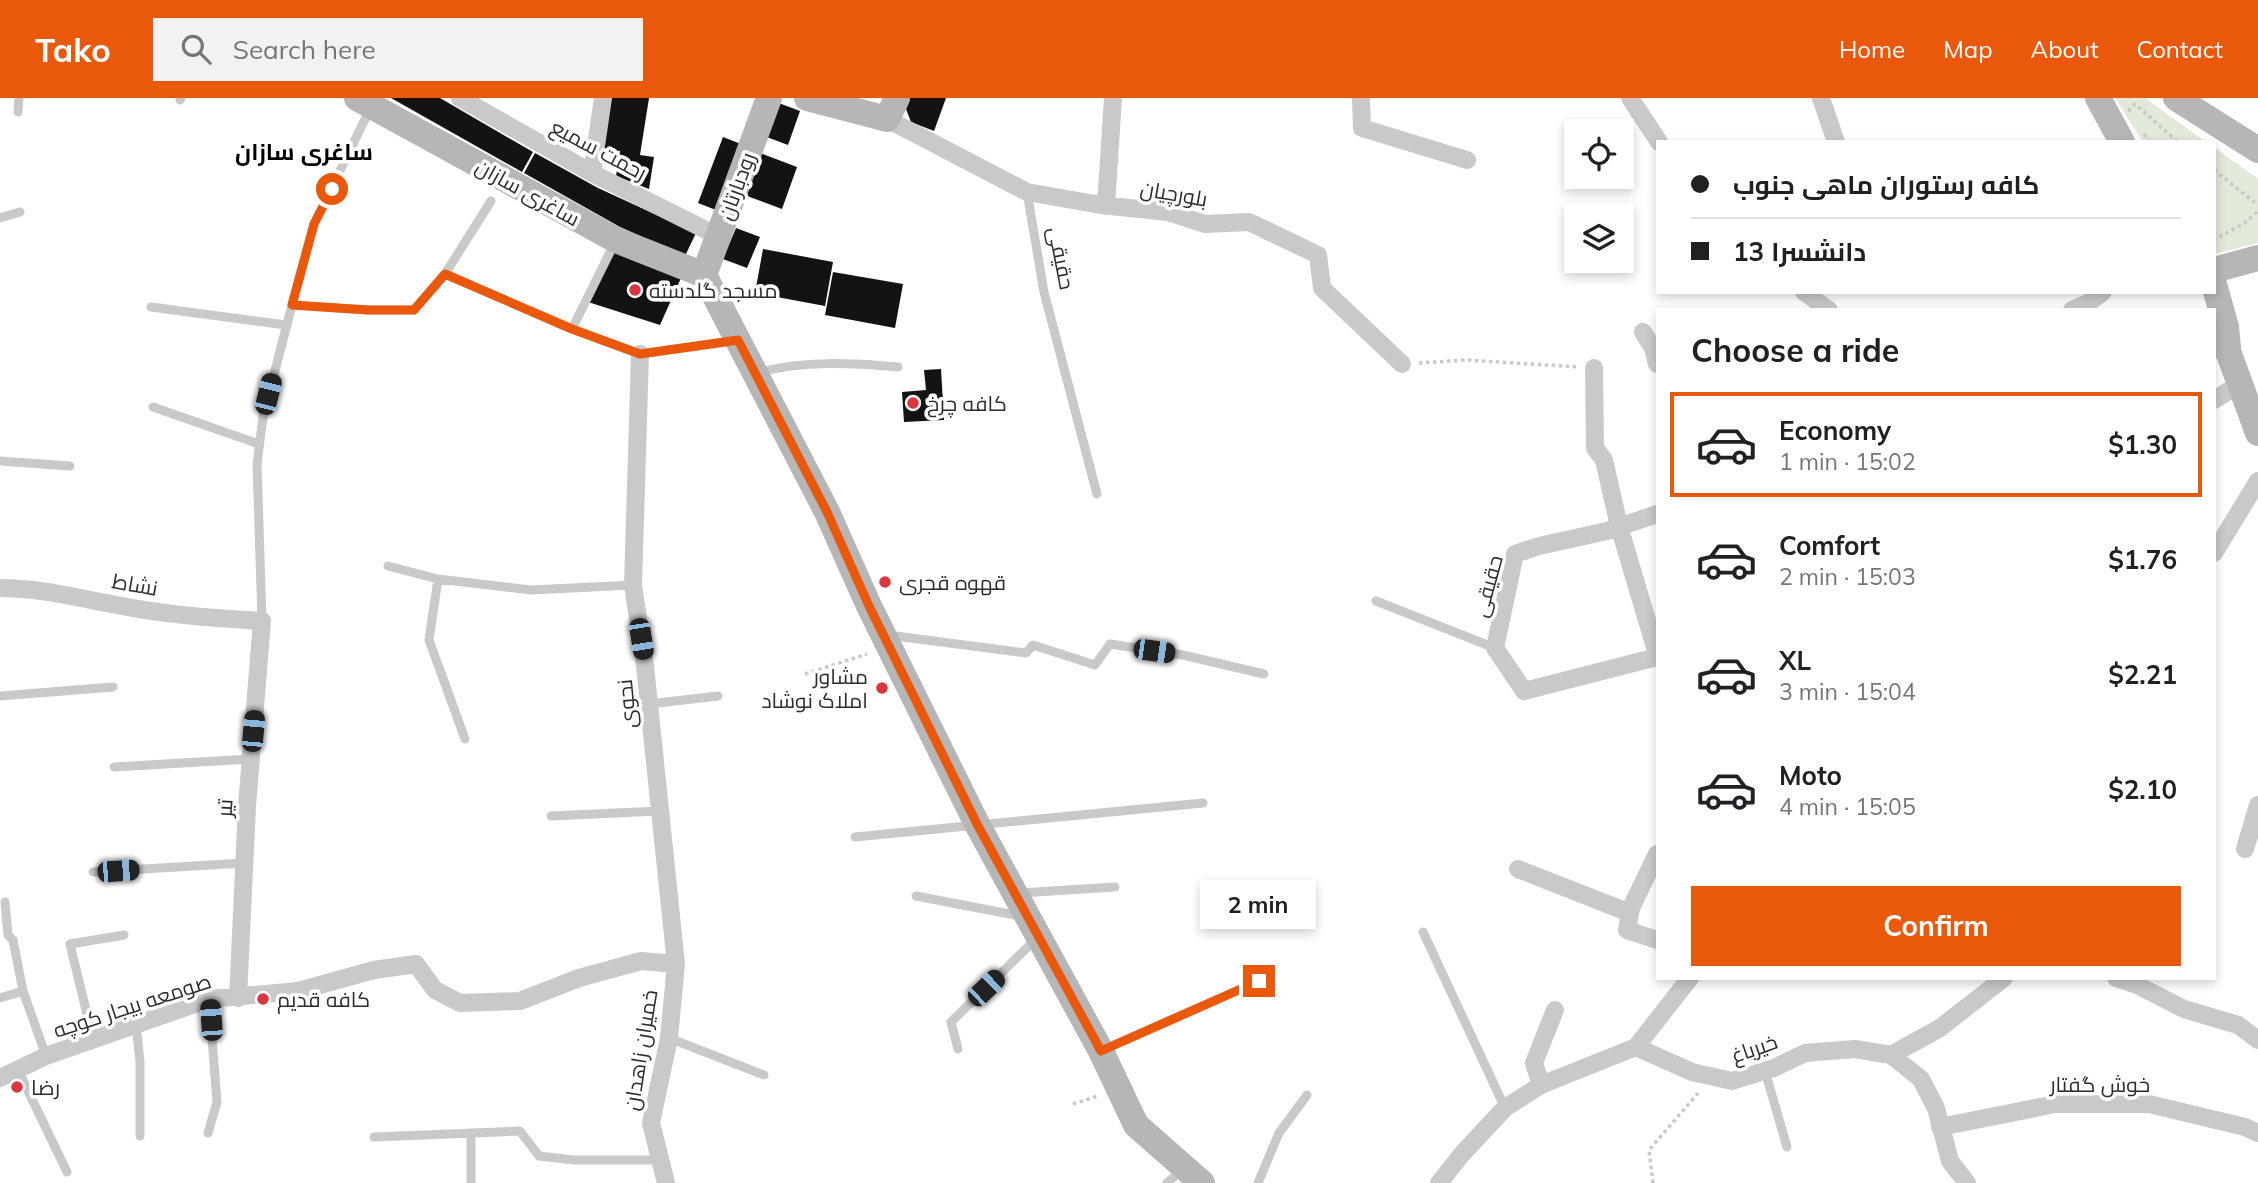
<!DOCTYPE html>
<html lang="en">
<head>
<meta charset="utf-8">
<style>
	body { margin:0; font-family:Mulish,Cairo,sans-serif; background:#f2f2f2; color:#202124; height:100vh; display:flex; flex-direction:column; font-size:26px; white-space:nowrap }
	* { box-sizing:border-box; margin:0 }
	p { font-size:23px; color:#757577 }
	.icon { flex:none; width:38px; height:38px; fill:none; stroke:currentColor; stroke-width:2; stroke-linecap:round; stroke-linejoin:round }
	.map { position:relative; flex:1; overflow:hidden }
	.details { position:absolute; left:1656px; top:210px; width:560px; height:672px; display:flex; flex-direction:column; background:#fff; border-radius:0px; box-shadow:0 4px 10px #0003 }
	.details>* { flex:none }
	.top-card { position:absolute; left:1656px; top:42px; width:560px; height:154px; border-radius:0px; box-shadow:0 4px 10px #0003; display:grid; align-content:center; height:154px; padding:0 35px; background:#fff }
	.controls { position:absolute; left:1564px; top:21px; display:grid; gap:14px }
	.controls a { display:grid; place-items:center; width:70px; height:70px; border-radius:0px; background:#fff; box-shadow:0 4px 10px #0003; font-size:35px }
	.end { position:absolute; width:32px; height:32px; margin:-16px; border:9px solid #ea580c; background:#fff; box-shadow:0 0 0 4px #fff }
	.from { border-radius:50% }
	.bubble { position:absolute; height:49px; border-radius:0px; background:#fff; box-shadow:0 4px 10px #0003; font-size:23px; font-weight:700; line-height:49px; text-align:center }
	.car { position:absolute; width:21px; height:42px; margin:-21px -10px; border-radius:9px; box-shadow:0 0 5px 2px #0007; background:linear-gradient(#222 24%,#8ab4d8 0 40%,#222 0 76%,#8ab4d8 0 86%,#222 0) }
	.top-card b { display:flex; align-items:center; gap:24px; height:66px; font-size:26px }
	.top-card b+b { border-top:2px solid #e0e0e0 }
	.top-card i { width:18px; height:18px; background:#202124 }
	ul { padding:0; list-style:none }
	li { display:flex; align-items:center; gap:21px; height:105px; margin:0 14px 10px; padding:0 21px; border:4px solid transparent; border-radius:0px }
	li div { flex:1 }
	li b { display:block; font-size:26px }
	li em { font-style:normal; font-weight:700 }
	li.active { border-color:#ea580c }
	li>.icon { width:63px; height:63px; stroke-width:1.5 }
	h2 { padding:0 35px; font-size:32px; line-height:84px }
	.button { display:flex; gap:14px; margin-top:auto; padding:14px 35px }
	.button a { flex:1; height:80px; border-radius:0px; background:#ea580c; color:#fff; font-size:28px; font-weight:700; line-height:80px; text-align:center }
	header { display:flex; align-items:center; gap:42px; box-sizing:border-box; height:98px; padding:0 35px; background:#ea580c; color:#fff }
	header strong { font-size:33px }
	nav { display:flex; gap:38px; margin-inline-start:auto; font-size:24px }
	.search { width:490px; height:63px; background:#f2f2f2; display:flex; align-items:center; gap:18px; box-sizing:border-box; padding:0 24px; border-radius:0px; color:#757577; font-size:26px }
	.map>svg:first-child { display:block }
	.green { fill:#e1e9d9 }
	.building { fill:#131313 }
	.lines { fill:none; stroke-linecap:round; stroke-linejoin:round }
	.path { stroke:#c9c9c9; stroke-width:3.5; stroke-dasharray:3.5 3.5; stroke-linecap:butt }
	.lane { stroke:#c9c9c9; stroke-width:9 }
	.street { stroke:#c9c9c9; stroke-width:18 }
	.secondary { stroke:#b6b6b6; stroke-width:26 }
	.route { stroke:#ea580c; stroke-width:9 }
	.poi-dot { fill:#db353e; stroke:#fff; stroke-width:2.5 }
	.labels { text-anchor:middle; dominant-baseline:central; stroke-width:7; stroke-linejoin:round; paint-order:stroke }
	.street-label { font-size:21px; fill:#2c2c2c; stroke:#fff }
	.poi-label { font-size:21px; fill:#2c2c2c; stroke:#fff; text-anchor:start }
	.neighbourhood-label { font-size:23px; font-weight:bold; fill:#000; stroke:#fff }
</style>
</head>
<body>
<header>
<strong>Tako</strong>
<div class="search"><svg class="icon" aria-label="search" viewBox="0 0 24 24"><circle cx="10" cy="10" r="6"/><path d="M15 15l6 6"/></svg>Search here</div>
<nav><a>Home</a><a>Map</a><a>About</a><a>Contact</a></nav>
</header>
<div class="map">
<svg width="2258" height="1085" viewBox="0 0 2258 1085">
	<rect width="100%" height="100%" fill="#fff"/>
	<path class="green" d="M2115,0H2145L2206,44H2143Z
		M2214,49L2258,81V145L2214,156Z"/>
	<path class="building" d="M391,0H440L533,54L522,74Z
		M607,0H649L640,57L654,59L649,91L616,78L620,53L599,50Z
		M910,0H946L934,33L911,24L906,11Z
		M776,4L800,13L788,47L764,38Z
		M723,39L741,46L716,112L698,105Z
		M755,53L797,69L782,111L739,95Z
		M535,55L598,90L696,135L685,158L620,129L524,75Z
		M736,130L760,139L747,170L723,161Z
		M615,148L681,180L660,227L588,204Z
		M763,151L833,164L825,208L755,195Z
		M833,174L903,186L895,230L825,217Z
		M941,271L944,322L904,324L902,294L926,292L924,272Z"/>
	<g class="lines">
		<path class="path" d="M2128,13L2135,6L2178,44
			M2144,36L2150,44
			M2214,72L2258,107
			M2214,139L2215,141L2243,126L2258,113
			M1419,265L1466,262L1579,269
			M805,576L867,556
			M1073,1006L1098,998
			M1653,1085L1649,1052L1700,993"/>
		<path class="lane" d="M180,2L181,0
			M18,14L19,0
			M1027,94L1044,194L1097,396
			M0,120L20,114
			M445,176L572,231L640,256L736,243
			M292,207L314,126L370,11
			M151,209L286,227
			M572,231L615,144
			M757,275C803,262 851,265 898,269
			M153,309L259,346
			M0,363L70,368
			M388,468L438,481L531,492L633,487
			M438,481L429,542L465,641
			M1376,503L1495,550
			M262,523L257,366L263,319L292,207L367,212H414L445,176L491,103
			M888,537L1026,555L1033,547L1095,567L1110,546L1183,557L1264,576
			M0,598L113,589
			M649,606L718,598
			M114,669L251,661
			M551,718L659,713
			M855,739L1203,705
			M93,774L244,765
			M1020,795L1115,789
			M916,798L1020,818
			M5,804L8,837L13,842L23,893L46,958
			M1423,834L1505,1010
			M0,900L23,893
			M136,926L140,964V1038
			M669,940L764,977
			M93,941L70,846L124,837
			M958,951L951,924L1037,840
			M1102,952L1259,883
			M18,972L67,1074
			M1765,973L1787,1049
			M208,1035L217,1004L209,901
			M471,1035V1085
			M374,1039L520,1033L539,1058L574,1062H660
			M1167,1085L1182,1072
			M1258,1085L1279,1035L1307,997"/>
		<path class="street" d="M460,0L592,75L718,138
			M1361,0L1362,30L1467,62
			M1630,0L1659,44
			M1821,0L1836,44
			M887,21L1027,94L1101,107L1168,114L1205,126L1249,124L1318,157L1322,190L1402,266
			M592,75L603,0
			M1106,108L1113,0
			M1804,194L1829,212
			M2072,212L2088,205L2103,194
			M1643,234L1653,250L1657,266
			M640,256L633,487L645,568L676,866L669,940L651,1025L666,1085
			M1594,270L1595,350L1604,362L1619,428L1657,556
			M2214,302L2240,286
			M1657,416L1607,433L1539,448L1515,456L1495,550L1524,593L1657,559
			M2214,455L2258,383
			M0,490C40,490 78,500 117,507C165,517 213,520 262,523L247,708L238,900
			M2245,751L2258,707
			M1657,756L1631,810L1627,832L1657,842
			M1518,771L1630,815
			M2116,880L2137,887L2184,911L2238,927L2258,942
			M1636,949L1692,974L1732,983L1774,970L1805,955L1855,951L1891,957L1921,981L1936,1010L1950,1063L1967,1085
			M1891,957L1940,930L2004,880
			M0,980L46,958L209,901L298,893L374,872L416,866L435,892L460,905L520,903L579,880L641,863L676,866
			M1541,987L1534,965L1555,912
			M1940,1029L2055,1006H2149L2245,1029L2258,1035
			M1439,1085L1462,1056L1505,1010L1541,987L1636,949L1690,880"/>
		<path class="secondary" d="M357,0L616,142L704,177
			M807,0L887,21L897,0
			M2098,0L2122,44
			M2176,0L2258,52
			M2214,172L2258,160
			M704,177L827,414L869,508L977,726L1101,953L1136,1027L1202,1085
			M704,177L769,0
			M2214,186L2226,229L2228,250
			M2214,232L2229,256L2258,335"/>
	</g>
	<g class="lines">
		<path class="route" d="M332,91L314,126L292,207L368,212H414L445,176L572,231L640,256L738,242L827,414L869,508L977,726L1101,953L1259,883"/>
	</g>
	<g class="poi-dot">
		<circle cx="635" cy="192" r="7"/>
		<circle cx="913" cy="305" r="7"/>
		<circle cx="885" cy="484" r="7"/>
		<circle cx="882" cy="590" r="7"/>
		<circle cx="263" cy="901" r="7"/>
		<circle cx="17" cy="989" r="7"/>
	</g>
	<g class="labels">
		<g class="street-label">
			<text transform="translate(599 51) rotate(28)">رحمت سمیع</text>
			<text transform="translate(736 88) rotate(-70)">رودبارتان</text>
			<text transform="translate(528 94) rotate(29)">ساغری سازان</text>
			<text transform="translate(1174 95) rotate(10)">بلورچیان</text>
			<text transform="translate(1062 160) rotate(79)">حقیقی</text>
			<text transform="translate(135 486) rotate(10)">نشاط</text>
			<text transform="translate(1487 488) rotate(-75)">حقیقی</text>
			<text transform="translate(626 606) rotate(-95)">نحوی</text>
			<text transform="translate(224 710) rotate(-87)">تیر</text>
			<text transform="translate(132 907) rotate(-18)">صومعه بیجار کوچه</text>
			<text transform="translate(1754 950) rotate(-19)">خیرباغ</text>
			<text transform="translate(640 952) rotate(-81)">خمیران زاهدان</text>
			<text x="2100" y="986">خوش گفتار</text>
		</g>
		<g class="poi-label">
			<text x="649" y="192">مسجد گلدسته</text>
			<text x="927" y="305">کافه چرخ</text>
			<text x="899" y="484">قهوه قجری</text>
			<text x="868" y="578" text-anchor="end">مشاور<tspan x="868" dy="24">املاک نوشاد</tspan></text>
			<text x="277" y="901">کافه قدیم</text>
			<text x="31" y="989">رضا</text>
		</g>
		<g class="neighbourhood-label">
			<text x="304" y="53">ساغری سازان</text>
		</g>
	</g>
</svg>
<div class="controls">
<a><svg class="icon" aria-label="locate" viewBox="0 0 24 24"><circle cx="12" cy="12" r="6"/><path d="M12 2v4M12 18v4M2 12h4M18 12h4"/></svg></a>
<a><svg class="icon" aria-label="layers" viewBox="0 0 24 24"><path d="M12 4l9 5-9 5-9-5zM3 14l9 5 9-5"/></svg></a>
</div>
<i class="end from" style="left:332px;top:91px"></i>
<i class="end" style="left:1259px;top:883px"></i>
<div class="bubble" style="left:1200px;top:782px;width:116px">2 min</div>
<i class="car" style="left:268px;top:296px;rotate:14deg"></i>
<i class="car" style="left:641px;top:541px;rotate:171deg"></i>
<i class="car" style="left:1154px;top:553px;rotate:98deg"></i>
<i class="car" style="left:253px;top:633px;rotate:5deg"></i>
<i class="car" style="left:118px;top:773px;rotate:86deg"></i>
<i class="car" style="left:986px;top:890px;rotate:46deg"></i>
<i class="car" style="left:211px;top:922px;rotate:356deg"></i>
<div class="top-card">
<b><i class="from"></i>کافه رستوران ماهی جنوب</b>
<b><i></i>دانشسرا 13</b>
</div>
<section class="details">
<h2>Choose a ride</h2>
<ul>
<li class="active"><svg class="icon" aria-label="car" viewBox="0 0 24 24"><path d="M5 17H2v-5l4-1 3-4h7l3 4 3 1v5h-3M9 17h6M6 11h13"/><circle cx="7" cy="17" r="2"/><circle cx="17" cy="17" r="2"/></svg><div><b>Economy</b><p>1 min · 15:02</p></div><em>$1.30</em></li>
<li><svg class="icon" aria-label="car" viewBox="0 0 24 24"><path d="M5 17H2v-5l4-1 3-4h7l3 4 3 1v5h-3M9 17h6M6 11h13"/><circle cx="7" cy="17" r="2"/><circle cx="17" cy="17" r="2"/></svg><div><b>Comfort</b><p>2 min · 15:03</p></div><em>$1.76</em></li>
<li><svg class="icon" aria-label="car" viewBox="0 0 24 24"><path d="M5 17H2v-5l4-1 3-4h7l3 4 3 1v5h-3M9 17h6M6 11h13"/><circle cx="7" cy="17" r="2"/><circle cx="17" cy="17" r="2"/></svg><div><b>XL</b><p>3 min · 15:04</p></div><em>$2.21</em></li>
<li><svg class="icon" aria-label="car" viewBox="0 0 24 24"><path d="M5 17H2v-5l4-1 3-4h7l3 4 3 1v5h-3M9 17h6M6 11h13"/><circle cx="7" cy="17" r="2"/><circle cx="17" cy="17" r="2"/></svg><div><b>Moto</b><p>4 min · 15:05</p></div><em>$2.10</em></li>
</ul>
<div class="button"><a>Confirm</a></div>
</section>
</div>
</body>
</html>
